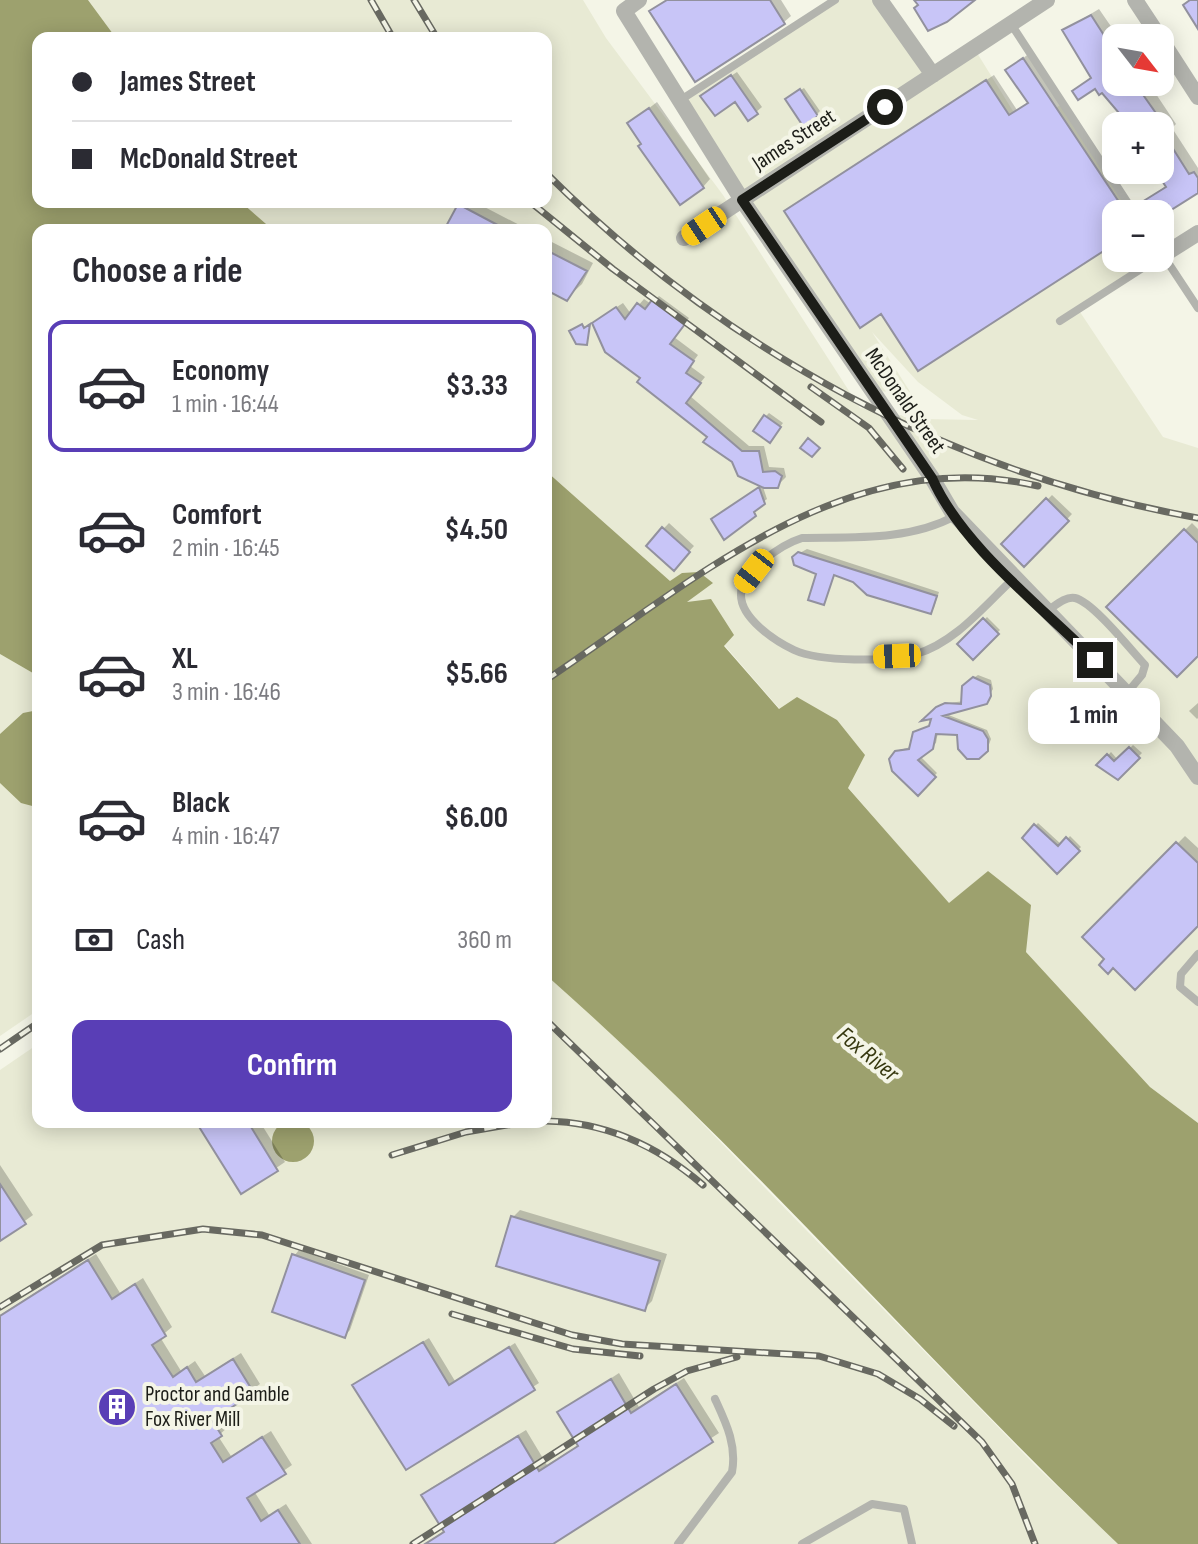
<!DOCTYPE html>
<html lang="en">
<head>
<meta charset="utf-8">
<style>
	body { margin:0; font-family:"Sofia Sans Condensed",sans-serif; background:#f7f7f7; color:#2b2b33; height:100vh; display:flex; flex-direction:column; font-size:30px; white-space:nowrap }
	* { box-sizing:border-box; margin:0 }
	p { font-size:26px; color:#7c7c81 }
	.icon { flex:none; width:44px; height:44px; fill:none; stroke:currentColor; stroke-width:2; stroke-linecap:round; stroke-linejoin:round }
	.map { position:relative; flex:1; overflow:hidden }
	.sheet { position:absolute; left:32px; top:224px; width:520px; height:904px; display:flex; flex-direction:column; background:#fff; border-radius:16px; box-shadow:0 4px 20px #0003 }
	.sheet>* { flex:none }
	.guide { position:absolute; left:32px; top:32px; width:520px; height:176px; border-radius:16px; box-shadow:0 4px 20px #0003; display:grid; align-content:center; height:176px; padding:0 40px; background:#fff }
	.needle { width:52px; rotate:121deg }
	.tools { position:absolute; left:1102px; top:24px; display:grid; gap:16px }
	.tools a { display:grid; place-items:center; width:72px; height:72px; border-radius:16px; background:#fff; box-shadow:0 4px 20px #0003; font-size:40px }
	.end { position:absolute; width:36px; height:36px; margin:-18px; border:10px solid #1c1d18; background:#fff; box-shadow:0 0 0 4px #fff }
	.from { border-radius:50% }
	.bubble { position:absolute; height:56px; border-radius:16px; background:#fff; box-shadow:0 4px 20px #0003; font-size:26px; font-weight:700; line-height:56px; text-align:center }
	.car { position:absolute; width:24px; height:48px; margin:-24px -12px; border-radius:10px; box-shadow:0 0 6px 2px #0007; background:linear-gradient(#f5c518 24%,#345 0 40%,#f5c518 0 76%,#345 0 86%,#f5c518 0) }
	.guide b { display:flex; align-items:center; gap:28px; height:76px; font-size:30px }
	.guide b+b { border-top:2px solid #e1e1e2 }
	.guide i { width:20px; height:20px; background:#2b2b33 }
	ul { padding:0; list-style:none }
	li { display:flex; align-items:center; gap:24px; height:132px; margin:0 16px 12px; padding:0 24px; border:4px solid transparent; border-radius:16px }
	li div { flex:1 }
	li b { display:block; font-size:30px }
	li em { font-style:normal; font-weight:700 }
	li.active { border-color:#593eb6 }
	li>.icon { width:72px; height:72px; stroke-width:1.5 }
	h2 { padding:0 40px; font-size:36px; line-height:96px }
	.pay { display:flex; align-items:center; gap:20px; height:88px; padding:0 40px; font-size:30px }
	.pay p { margin-inline-start:auto }
	.action { display:flex; gap:16px; margin-top:auto; padding:16px 40px }
	.action a { flex:1; height:92px; border-radius:16px; background:#593eb6; color:#fff; font-size:32px; font-weight:700; line-height:92px; text-align:center }
	.map>svg:first-child { display:block }
	.built { fill:#e8ead4 }
	.water { fill:#9da16e }
	.shadow { fill:#0003 }
	.building { fill:#c8c5f7; stroke:#92919e; stroke-width:2 }
	.lines { fill:none; stroke-linecap:round; stroke-linejoin:round }
	.service { stroke:#b3b4ae; stroke-width:8 }
	.minor { stroke:#b3b4ae; stroke-width:16 }
	.rail-casing { stroke:#686961; stroke-width:7 }
	.rail { stroke:#f4f5e7; stroke-width:4; stroke-dasharray:12; stroke-linecap:butt }
	.route { stroke:#1c1d18; stroke-width:10 }
	.labels { text-anchor:middle; dominant-baseline:central; stroke-width:8; stroke-linejoin:round; paint-order:stroke }
	.street-label { font-size:22px; fill:#1c1d18; stroke:#f4f5e7 }
	.poi-label { font-size:22px; fill:#1c1d18; stroke:#f4f5e7; text-anchor:start }
	.water-label { font-size:24px; font-style:italic; fill:#373910; stroke:#f4f5e7 }
</style>
</head>
<body>
<div class="map">
<svg width="1198" height="1544" viewBox="0 0 1198 1544">
	<rect width="100%" height="100%" fill="#f4f5e7"/>
	<path class="built" d="M88,0H583L606,38L723,195L860,408L922,419L978,420L962,415L918,382L872,332L914,398L868,388L678,102L835,0H880L932,75L974,48L1024,129L1062,104L1135,214H1116V258H1158L1080,312L1163,437L1198,448V1123L1150,1087L1026,952L988,871L949,904L687,602L712,582L670,581L546,471V230H273L241,202H546V38H116Z
		M0,654L38,676V1010L0,1036Z
		M546,975L625,1044L1037,1467L1118,1544H0V1070L38,1044V1122H546Z"/>
	<path class="water" d="M0,0H88L116,38H38V202H241L273,230H38V676L0,654Z
		M546,471L670,581L682,573L699,572L713,583L687,602L711,599L734,635L724,646L779,709L797,697L837,720L865,755L848,788L949,903L988,871L1031,905L1026,952L1150,1087L1198,1123V1544H1118C923,1358 748,1153 546,975Z
		M38,710V807H36L21,803L0,783V734L23,713Z
		M272 1141a21 21 0 1 1 42 0a21 21 0 1 1-42 0Z"/>
	<path class="shadow" d="M666,0H781L791,16L784,22L652,11Z
		M1099,9L1119,38L1116,82H1148L1176,124L1172,128L1198,168V191L1169,202L1151,214H1116V240L881,311L786,211L994,75L1017,110L1029,102L1008,70L1031,52L1131,206L1143,212L1140,205L1167,185L1158,170L1160,126H1130L1110,94L1096,87L1075,91L1093,77L1064,30Z
		M737,72L762,107L749,118L736,99L708,91Z
		M804,88L820,111L817,114L791,96Z
		M657,102L710,179L703,187L644,143L630,123Z
		M463,202H475L529,230H447Z
		M546,239L593,263L582,284L567,298L550,290L546,295Z
		M659,296L689,318L674,337L698,355L690,366L705,377L690,396L749,446H764L769,467L784,468L786,477L781,482L763,487L767,499L756,508L755,514L717,516L763,486L643,377L600,318L623,303L631,314L644,299L651,304Z
		M769,413L783,423L772,437L766,416Z
		M1052,495L1072,514L1024,564L1004,544Z
		M669,523L694,546L674,568L648,545Z
		M1192,523L1198,529V653L1109,607Z
		M807,549L939,592L934,608L931,612L835,574L824,603L818,573L798,554Z
		M987,617L1000,630L973,657L960,644Z
		M978,675L991,680L993,689L984,704L946,714L987,730L991,739L987,750L958,733L938,732L936,743L920,756L937,773L918,793L899,750L911,747L915,733L932,725L933,716L928,718L942,704L964,701L966,683Z
		M1198,703V718L1197,719L1189,711Z
		M1133,745L1142,753L1118,777L1099,765L1111,752L1118,760Z
		M1038,823L1062,845L1070,836L1081,847L1057,872L1024,838Z
		M1185,836L1198,848V923L1113,965L1085,937Z
		M204,1122H260L285,1162L242,1191Z
		M0,1165L33,1215L0,1239Z
		M520,1210L667,1254L652,1301L645,1308L513,1217Z
		M299,1250L369,1275L350,1330L344,1336L294,1256Z
		M96,1254L120,1293L143,1278L172,1327L160,1337L181,1371L195,1361L205,1376L241,1353L260,1384L220,1413L228,1427L218,1436L231,1456L271,1431L292,1465L254,1491L269,1515L286,1504L312,1544H0V1315Z
		M429,1338L455,1381L515,1343L539,1383L407,1467L360,1380Z
		M619,1373L639,1407L684,1378L719,1433L549,1544H424L445,1530L424,1495L431,1488L526,1430L547,1465L579,1445L560,1412Z"/>
	<path class="building" d="M667,0H770L785,24L695,82L649,11Z
		M914,0H975L947,22L928,31L914,8L918,5Z
		M1190,0H1198V29L1183,5Z
		M1091,15L1116,54V82H1134L1165,126H1130L1102,93L1099,95L1095,89L1078,100L1072,91L1091,78L1062,30Z
		M1023,58L1127,214H1116V243L918,371L881,314L860,328L784,211L986,80L1009,115L1028,103L1005,70Z
		M731,75L758,114L748,121L735,102L715,116L700,96Z
		M800,89L818,116L803,126L785,99Z
		M649,108L704,188L680,205L638,146L641,144L627,123Z
		M1160,128L1189,174L1194,172L1198,178V193L1171,210L1168,205L1154,214H1142L1137,205L1166,187L1155,170H1160Z
		M458,204L507,230H444Z
		M546,250L587,271L567,301L546,290Z
		M652,300L685,324L670,344L694,361L686,373L701,383L686,403L742,451H759L763,472L775,471L782,476L778,488H764L738,476L732,462L703,442L707,437L637,382L640,378L605,352L592,323L616,307L625,319L637,303L645,309Z
		M582,324L584,328L590,324L587,345L576,344L569,331Z
		M764,415L781,427L770,443L753,431Z
		M808,438L820,448L812,457L800,448Z
		M759,487L765,504L754,512L756,516L724,540L711,519Z
		M1046,498L1069,521L1024,567L1001,544Z
		M662,527L690,552L674,571L646,546Z
		M1184,529L1198,543V656L1177,677L1106,607Z
		M798,552L937,596L931,614L867,595L853,582L834,575L824,605L808,600L816,574L794,565L792,557Z
		M983,618L999,634L973,660L957,644Z
		M973,677L990,685L991,696L987,704L943,716L983,731L988,739V751L979,759H967L958,749L957,735L936,734L933,749L918,760L936,777L918,796L892,771L889,759L895,751L909,749L913,732L929,726L931,719L921,721L936,707L945,703L961,704L962,686Z
		M1129,747L1140,758L1118,780L1096,765L1107,754L1114,761Z
		M1034,824L1058,846L1066,837L1080,851L1057,874L1022,838Z
		M1176,842L1198,863V926L1135,990L1113,968L1108,974L1099,965L1104,959L1082,937Z
		M196,1122H248L278,1171L241,1194Z
		M0,1184L26,1224L0,1241Z
		M511,1216L660,1261L645,1311L496,1266Z
		M292,1254L365,1280L345,1338L272,1312Z
		M88,1260L112,1299L135,1284L166,1336L152,1345L173,1377L187,1367L196,1382L233,1359L254,1393L212,1420L222,1436L211,1443L223,1462L262,1437L286,1474L247,1498L261,1521L278,1510L300,1544H0V1316Z
		M423,1342L449,1385L509,1347L535,1390L406,1470L352,1385Z
		M611,1379L631,1413L676,1384L713,1442L553,1544H425L444,1532L421,1495L518,1436L539,1471L578,1446L557,1412Z"/>
	<g class="lines">
		<path class="service" d="M1011,24L1135,214
			M679,101L835,0
			M1163,255L1198,308
			M1060,321L1152,262
			M955,516C909,541 853,537 802,538C783,544 741,571 741,594C740,618 775,641 794,650C820,662 889,662 916,654C955,643 985,605 1013,579
			M1047,611C1055,606 1065,596 1075,598C1093,602 1131,650 1145,665L1142,675L1127,693
			M1198,954L1181,974L1180,987L1198,1002
			M678,1544L732,1472C737,1445 726,1423 715,1399
			M802,1544L872,1504L904,1509L912,1544"/>
		<path class="minor" d="M639,0L624,11L742,200L932,478L952,512L1177,746L1198,777
			M880,0L933,75
			M1135,0L1160,38
			M1160,38L1198,97
			M684,238L1047,0
			M1160,257L1198,233"/>
		<g class="rail-casing">
			<path id="rail" d="M371,0L393,38
				M414,0L437,38
				M546,173C723,349 952,474 1198,518
				M534,205L613,269L821,422
				M811,387L869,428L903,469
				M546,680C694,581 847,442 1038,486
				M546,1020L982,1442L1012,1484L1035,1544
				M0,1049L38,1023
				M546,1121C606,1122 659,1147 703,1185
				M392,1155L466,1132L525,1122
				M0,1307L102,1245L203,1229L262,1235L572,1335L622,1344L819,1356L878,1374L920,1399L954,1426
				M452,1314L573,1349L640,1356
				M413,1544L654,1389L687,1371L737,1357"/>
		</g>
		<use href="#rail" class="rail"/>
	</g>
	<g class="lines">
		<path class="route" d="M885,107L742,200L932,478C962,546 1042,607 1095,660"/>
	</g>
	<defs>
		<g id="building-disc" transform="scale(2)"><circle r="9.5" fill="#593eb6" stroke="#f4f5e7"/><path d="M-4-6H4V6H1V3H-1V6H-4ZM-2.5-4.3h1.7v1.8h-1.7ZM.8-4.3h1.7v1.8H.8ZM-2.5-1h1.7V.8h-1.7ZM.8-1h1.7V.8H.8Z" fill="#fff"/></g>
	</defs>
	<g fill-rule="evenodd">
		<use href="#building-disc" x="117" y="1407"/>
	</g>
	<g class="labels">
		<g class="street-label">
			<text transform="translate(794 140) rotate(-33)">James Street</text>
			<text transform="translate(905 401) rotate(55)">McDonald Street</text>
		</g>
		<g class="poi-label">
			<text x="145" y="1394">Proctor and Gamble<tspan x="145" dy="25">Fox River Mill</tspan></text>
		</g>
		<g class="water-label">
			<text transform="translate(868 1054) rotate(39)">Fox River</text>
		</g>
	</g>
</svg>
<div class="tools">
<a><svg class="needle" viewBox="-14 -14 28 28"><path d="M0-13l5 13h-10z" fill="#e53935"/><path d="M0 13l5-13h-10z" fill="#7c7c81"/></svg></a>
<a>+</a>
<a>−</a>
</div>
<i class="end from" style="left:885px;top:107px"></i>
<i class="end" style="left:1095px;top:660px"></i>
<div class="bubble" style="left:1028px;top:688px;width:132px">1 min</div>
<i class="car" style="left:704px;top:226px;rotate:236deg"></i>
<i class="car" style="left:754px;top:571px;rotate:218deg"></i>
<i class="car" style="left:897px;top:656px;rotate:268deg"></i>
<div class="guide">
<b><i class="from"></i>James Street</b>
<b><i></i>McDonald Street</b>
</div>
<section class="sheet">
<h2>Choose a ride</h2>
<ul>
<li class="active"><svg class="icon" aria-label="car" viewBox="0 0 24 24"><path d="M5 17H2v-5l4-1 3-4h7l3 4 3 1v5h-3M9 17h6M6 11h13"/><circle cx="7" cy="17" r="2"/><circle cx="17" cy="17" r="2"/></svg><div><b>Economy</b><p>1 min · 16:44</p></div><em>$3.33</em></li>
<li><svg class="icon" aria-label="car" viewBox="0 0 24 24"><path d="M5 17H2v-5l4-1 3-4h7l3 4 3 1v5h-3M9 17h6M6 11h13"/><circle cx="7" cy="17" r="2"/><circle cx="17" cy="17" r="2"/></svg><div><b>Comfort</b><p>2 min · 16:45</p></div><em>$4.50</em></li>
<li><svg class="icon" aria-label="car" viewBox="0 0 24 24"><path d="M5 17H2v-5l4-1 3-4h7l3 4 3 1v5h-3M9 17h6M6 11h13"/><circle cx="7" cy="17" r="2"/><circle cx="17" cy="17" r="2"/></svg><div><b>XL</b><p>3 min · 16:46</p></div><em>$5.66</em></li>
<li><svg class="icon" aria-label="car" viewBox="0 0 24 24"><path d="M5 17H2v-5l4-1 3-4h7l3 4 3 1v5h-3M9 17h6M6 11h13"/><circle cx="7" cy="17" r="2"/><circle cx="17" cy="17" r="2"/></svg><div><b>Black</b><p>4 min · 16:47</p></div><em>$6.00</em></li>
</ul>
<div class="pay"><svg class="icon" aria-label="cash" viewBox="0 0 24 24"><path d="M3 7h18v10H3z"/><circle cx="12" cy="12" r="2"/></svg>Cash<p>360 m</p></div>
<div class="action"><a>Confirm</a></div>
</section>
</div>
</body>
</html>
